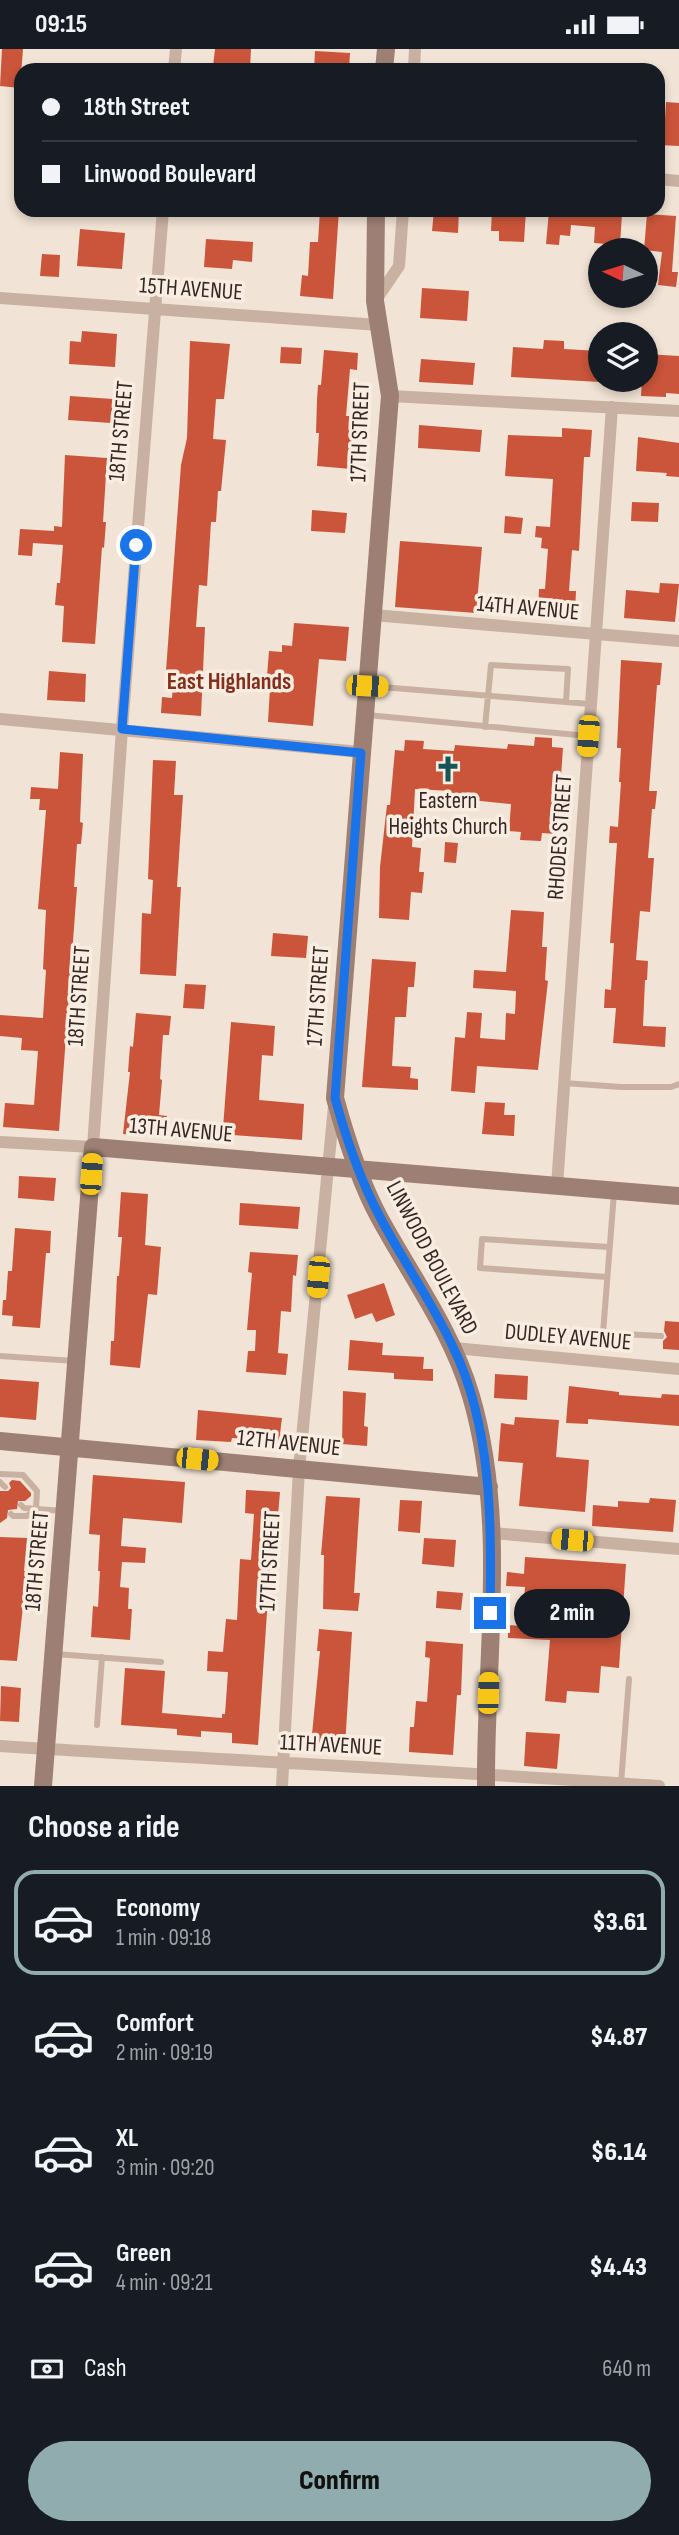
<!DOCTYPE html>
<html lang="en">
<head>
<meta charset="utf-8">
<style>
	body { margin:0; font-family:"Sofia Sans Condensed",sans-serif; background:#20242c; color:#f1f3f6; height:100vh; display:flex; flex-direction:column; font-size:26px; white-space:nowrap }
	* { box-sizing:border-box; margin:0 }
	p { font-size:23px; color:#9ea1a6 }
	.icon { flex:none; width:38px; height:38px; fill:none; stroke:currentColor; stroke-width:2; stroke-linecap:round; stroke-linejoin:round }
	.map { position:relative; height:1737px; overflow:hidden }
	.drawer { display:flex; flex-direction:column; background:#171b24; flex:1 }
	.drawer>* { flex:none }
	.guide { position:absolute; left:14px; top:14px; width:651px; height:154px; border-radius:21px; box-shadow:0 4px 10px #0003; display:grid; align-content:center; height:154px; padding:0 28px; background:#171b24 }
	.needle { width:46px; rotate:274deg }
	.tools { position:absolute; left:588px; top:189px; display:grid; gap:14px }
	.tools a { display:grid; place-items:center; width:70px; height:70px; border-radius:50%; background:#171b24; box-shadow:0 4px 10px #0003; font-size:35px }
	.end { position:absolute; width:32px; height:32px; margin:-16px; border:9px solid #1a73e8; background:#fff; box-shadow:0 0 0 4px #fff }
	.from { border-radius:50% }
	.bubble { position:absolute; height:49px; border-radius:24px; background:#171b24; box-shadow:0 4px 10px #0003; font-size:23px; font-weight:800; line-height:49px; text-align:center }
	.car { position:absolute; width:21px; height:42px; margin:-21px -10px; border-radius:9px; box-shadow:0 0 5px 2px #0007; background:linear-gradient(#f5c518 24%,#345 0 40%,#f5c518 0 76%,#345 0 86%,#f5c518 0) }
	.guide b { display:flex; align-items:center; gap:24px; height:66px; font-size:26px }
	.guide b+b { border-top:2px solid #363941 }
	.guide i { width:18px; height:18px; background:#f1f3f6 }
	ul { padding:0; list-style:none }
	li { display:flex; align-items:center; gap:21px; height:105px; margin:0 14px 10px; padding:0 14px; border:4px solid transparent; border-radius:21px }
	li div { flex:1 }
	li b { display:block; font-size:26px }
	li em { font-style:normal; font-weight:800 }
	li.active { border-color:#90acae }
	li>.icon { width:63px; height:63px; stroke-width:1.5 }
	h2 { padding:0 28px; font-size:32px; line-height:84px }
	.pay { display:flex; align-items:center; gap:18px; height:77px; padding:0 28px; font-size:26px }
	.pay p { margin-inline-start:auto }
	.cta { display:flex; gap:14px; margin-top:auto; padding:14px 28px }
	.cta a { flex:1; height:80px; border-radius:42px; background:#90acae; color:#111; font-size:28px; font-weight:800; line-height:80px; text-align:center }
	.status { display:flex; justify-content:space-between; align-items:center; height:49px; padding:0 35px; background:#171b24; direction:ltr }
	.status svg { height:19px; fill:currentColor }
	.map>svg:first-child { display:block }
	.building { fill:#ca553a }
	.lines { fill:none; stroke-linecap:round; stroke-linejoin:round }
	.lane { stroke:#c9b1a2; stroke-width:6 }
	.street { stroke:#c9b1a2; stroke-width:12 }
	.secondary { stroke:#9d8073; stroke-width:18 }
	.route { stroke:#1a73e8; stroke-width:9 }
	.labels { text-anchor:middle; dominant-baseline:central; stroke-width:7; stroke-linejoin:round; paint-order:stroke }
	.street-label { font-size:23px; fill:#332824; stroke:#f9ede2 }
	.poi-label { font-size:23px; fill:#332824; stroke:#f9ede2 }
	.neighbourhood-label { font-size:24px; font-weight:bold; fill:#852e1b; stroke:#f9ede2 }
</style>
</head>
<body>
<div class="status"><b>09:15</b><svg viewBox="0 0 49 12"><path d="M0 12V9h3v3zM5 12V6h3v6zM10 12V3h3v9zM15 12V0h3v12zM26 1h20v11H26zM47 4h2v5h-2z"/></svg></div>
<div class="map">
<svg width="679" height="1737" viewBox="0 0 679 1737">
	<rect width="100%" height="100%" fill="#f1e3d5"/>
	<path class="building" d="M2,0H23L20,39L0,37Z
		M215,0H251L250,20L213,17Z
		M315,2L350,4L349,21H314Z
		M666,53L679,54V97L658,96V69L665,70Z
		M320,161H339L333,250L300,247L302,226L308,227L310,193H318Z
		M434,161H459L458,184L432,182Z
		M492,161H526L524,193L499,192V182H491Z
		M549,161H614V164L622,165L620,196L594,194L595,178L571,176L570,187L560,186L559,196L546,195Z
		M647,165L676,167L672,223H678L676,238L658,236L662,203L644,201Z
		M80,180L125,184L122,220L77,217Z
		M206,190L253,193L252,213L233,211L232,220L204,218Z
		M42,205L60,206L59,228L40,227Z
		M422,239L469,242L467,272L420,269Z
		M82,282L117,285L115,318L69,315L70,292L81,293Z
		M544,291L564,292V300L600,302V333L511,328L513,298L543,300Z
		M190,292L230,295L224,350H216L213,390L226,391L221,442H218L216,473H211L207,537L199,536L196,578H205L201,667L161,664L162,648L172,649L174,623L166,622L181,416L187,389Z
		M281,298L302,299L301,315L280,314Z
		M324,301L358,304L357,321L350,320L346,367H354L351,420L317,417L319,384H316L317,351L318,336H321Z
		M646,305L679,307V345L666,344V348L641,347L642,331H646Z
		M421,310L475,314L473,336L419,333Z
		M70,347L113,350L111,374L68,371Z
		M419,376L482,381L480,403L418,399Z
		M562,379L592,381L590,408H584L579,502L572,501L569,542H576L575,563L538,561L539,540H545L548,500L541,499L542,489L535,488L536,477L550,478L553,430L505,427L508,386L562,388Z
		M638,388L679,394V428L666,427L667,424L636,422Z
		M65,406L107,409L103,473H106L104,499L102,498L95,595L62,593L64,557L55,556L57,534H60L63,496L33,494L32,507L18,506L20,480L54,482V477L62,478Z
		M632,453L659,454L658,473L631,472Z
		M312,461L347,464L345,484L311,482Z
		M505,467L523,469L521,485L504,484Z
		M400,492L482,498L476,564L395,558Z
		M660,534L679,535L675,573L624,569L626,541L659,544Z
		M294,574L349,578L346,612L319,610L313,677L268,673L270,639H266L269,602L282,603V596L292,597Z
		M621,611L662,614L660,636H657L649,742H657L655,760H652L648,809H654L650,863L640,862L636,911L648,912L647,931H645L643,977L666,978L665,998L613,994L616,959H604L605,940L611,941L614,894H610L617,794H609L610,777L618,778L621,733H619L621,699H617Z
		M49,622L86,625L85,653L47,651Z
		M225,623L243,624L242,641L224,640Z
		M535,688L552,689V698L563,699L557,785L542,784L541,792L520,791L521,783L509,782L511,755L451,749V742L415,740L412,798L421,799L419,823H424L422,844L411,843L409,871L379,869L380,818L387,756H390L395,701L404,702L405,691L424,692L423,700L454,702L455,696L507,700L508,695L534,697Z
		M60,703L83,705L80,773L83,774L81,795H77L74,838H77L59,1082L3,1078L5,1054L34,1056L38,1002L21,1001L22,989L0,987V966L43,969L46,921L43,920L46,861L38,860L46,761H39L40,750H30L31,738L58,740Z
		M153,711L176,712L174,746H183L177,838H181L176,927L140,925L142,864L151,865L153,831L148,830Z
		M445,793L458,794L456,814L444,813Z
		M511,861L544,863L542,898H547L545,931L548,932L538,1021L477,1017L475,1044L451,1042L455,988L465,989L467,963L482,964L480,989L505,991L506,964L515,965L516,942L473,939L474,921L506,923Z
		M273,884L308,887L306,909L271,907Z
		M372,910L416,913L414,938H408L406,968H395L392,1017L411,1018L410,1029L418,1030V1041L362,1038Z
		M185,935L206,936L204,960L183,959Z
		M136,964L171,967L169,986H163L160,1030L162,1031L159,1066L167,1067L165,1088L123,1085L130,1023H128L130,997L133,998Z
		M231,973L275,977L273,1007L262,1006L259,1051L304,1055L302,1091L233,1086V1079H223Z
		M485,1053L505,1054L504,1066H515L514,1087L482,1085Z
		M19,1127L56,1129L54,1152L18,1149Z
		M121,1143L148,1145L145,1196L161,1198L157,1246L148,1245L140,1319L110,1316L111,1292H114L117,1227H119L122,1188H118Z
		M240,1154L300,1158L298,1180L239,1176Z
		M15,1179L51,1182L50,1204H46L40,1279L12,1277L13,1267L2,1266L3,1251H6L8,1222H12Z
		M250,1203L298,1206L296,1227L293,1226L291,1263L281,1262L278,1304L288,1305L286,1326L246,1323L248,1302H255L256,1281H247L252,1224L248,1223Z
		M384,1234L395,1266L376,1273L372,1264L355,1270L347,1246Z
		M665,1272L679,1273V1301L663,1300V1292L667,1288L664,1282Z
		M350,1291L383,1294L382,1306L424,1308L423,1320H433V1332L394,1330V1324L348,1321Z
		M495,1325L528,1327L527,1351L494,1349Z
		M0,1330L39,1333L36,1371L0,1368Z
		M569,1337L619,1343V1346L661,1349L662,1345L679,1346V1377L588,1370V1375L566,1374Z
		M343,1342L366,1344L364,1377L368,1378L367,1397L342,1395Z
		M198,1361L282,1369L280,1385H290L289,1399L263,1397L264,1391L232,1389L231,1393L196,1391Z
		M515,1368L559,1371L556,1408L589,1411L585,1463L519,1457L523,1414L498,1412L501,1374L514,1376Z
		M93,1426L185,1433L182,1474L123,1469L121,1497L146,1499L145,1514L122,1513L120,1538L129,1539L128,1560H132L130,1591L91,1588L93,1557L98,1558L100,1522H98L100,1486L89,1485Z
		M12,1431L20,1432L31,1444V1447L25,1452H18L17,1460L8,1461L7,1469L0,1474V1442H8L11,1439L9,1434Z
		M246,1441L280,1443L278,1466H275L269,1534L258,1696L232,1694V1684L201,1682V1688L177,1686V1680L121,1676L125,1619L165,1622L162,1664L222,1669V1665H225L228,1623L207,1622L208,1602L223,1603L226,1570L237,1571L240,1510L251,1511L254,1465L245,1464Z
		M326,1447L360,1449L354,1544H360L358,1562L323,1560L324,1506H321Z
		M650,1449L676,1451L673,1483L592,1477L593,1456L618,1458V1452L649,1454Z
		M400,1451L422,1452L420,1484L398,1482Z
		M0,1488L27,1489L24,1522H28L26,1548H24L17,1612L0,1611Z
		M424,1489L456,1491L454,1518L422,1515Z
		M525,1508L626,1515L619,1619L601,1617L599,1644L567,1642L566,1654L545,1652L550,1591L508,1589V1576L522,1577L525,1538L506,1537L507,1523L524,1525Z
		M437,1542L463,1544L461,1561L436,1559Z
		M319,1580L352,1583L345,1698L311,1696L320,1602H317Z
		M426,1592L463,1595L461,1646H457L453,1706L409,1703L410,1678H414L416,1652L427,1653L430,1609L425,1608Z
		M1,1637L21,1639L19,1673L0,1672Z
		M526,1683L560,1685L557,1720L524,1717Z"/>
	<g class="lines">
		<path class="lane" d="M369,637L590,655
			M367,666L588,687
			M485,678L491,616L568,620L566,653
			M564,1034L621,1038H671L679,1035
			M614,1144L603,1284L661,1287
			M607,1228L480,1219L482,1190L609,1198
			M0,1307L75,1312
			M0,1425L23,1426L37,1442L36,1460L27,1467H13L11,1465
			M0,1433L5,1438
			M21,1456L24,1459L63,1462
			M55,1605L161,1613
			M97,1676L102,1608
			M621,1734L629,1630"/>
		<path class="street" d="M174,21L176,0
			M414,21L415,0
			M658,130L679,132
			M0,249L379,276
			M376,251L399,217L403,161
			M390,347L679,362
			M373,566L679,592
			M0,670L361,703
			M0,1093L93,1098L122,680L163,161
			M557,1137L612,358
			M454,1299L679,1320
			M492,1484L679,1500
			M0,1697C220,1711 440,1721 659,1737
			M282,1737L299,1420L334,1057"/>
		<path class="secondary" d="M384,21L386,0
			M376,161L375,252L390,347L335,1049C346,1089 359,1131 379,1168C411,1227 452,1282 471,1347C508,1473 485,1608 486,1737
			M0,1392L489,1438
			M43,1737L93,1098L679,1147"/>
	</g>
	<g class="lines">
		<path class="route" d="M136,496L122,680L361,704L335,1049C346,1089 360,1131 380,1168C403,1212 432,1253 453,1298C492,1377 492,1478 490,1564"/>
	</g>
	<defs>
		<g id="church-bare" transform="scale(2.1)"><path d="M-1.2-6h2.4v3.5h3.3v2.4h-3.3V6h-2.4V-.1h-3.3v-2.4h3.3Z" fill="#195556" stroke="#f9ede2" stroke-width="2.5" paint-order="stroke"/></g>
	</defs>
	<g fill-rule="evenodd">
		<use href="#church-bare" x="448" y="720"/>
	</g>
	<g class="labels">
		<g class="street-label">
			<text transform="translate(191 240) rotate(4)">15TH AVENUE</text>
			<text transform="translate(121 382) rotate(-85)">18TH STREET</text>
			<text transform="translate(360 383) rotate(-88)">17TH STREET</text>
			<text transform="translate(528 559) rotate(5)">14TH AVENUE</text>
			<text transform="translate(560 788) rotate(-86)">RHODES STREET</text>
			<text transform="translate(79 947) rotate(-86)">18TH STREET</text>
			<text transform="translate(318 947) rotate(-86)">17TH STREET</text>
			<text transform="translate(181 1081) rotate(5)">13TH AVENUE</text>
			<text transform="translate(432 1209) rotate(62)">LINWOOD BOULEVARD</text>
			<text transform="translate(568 1288) rotate(5)">DUDLEY AVENUE</text>
			<text transform="translate(289 1394) rotate(6)">12TH AVENUE</text>
			<text transform="translate(37 1512) rotate(-85)">18TH STREET</text>
			<text transform="translate(270 1512) rotate(-87)">17TH STREET</text>
			<text transform="translate(331 1696) rotate(3)">11TH AVENUE</text>
		</g>
		<g class="poi-label">
			<text x="448" y="752">Eastern<tspan x="448" dy="26">Heights Church</tspan></text>
		</g>
		<g class="neighbourhood-label">
			<text x="229" y="632">East Highlands</text>
		</g>
	</g>
</svg>
<div class="tools">
<a><svg class="needle" viewBox="-14 -14 28 28"><path d="M0-13l5 13h-10z" fill="#e53935"/><path d="M0 13l5-13h-10z" fill="#9ea1a6"/></svg></a>
<a><svg class="icon" aria-label="layers" viewBox="0 0 24 24"><path d="M12 4l9 5-9 5-9-5zM3 14l9 5 9-5"/></svg></a>
</div>
<i class="end from" style="left:136px;top:496px"></i>
<i class="end" style="left:490px;top:1564px"></i>
<div class="bubble" style="left:514px;top:1540px;width:116px">2 min</div>
<i class="car" style="left:367px;top:637px;rotate:93deg"></i>
<i class="car" style="left:588px;top:687px;rotate:184deg"></i>
<i class="car" style="left:91px;top:1125px;rotate:4deg"></i>
<i class="car" style="left:318px;top:1228px;rotate:185deg"></i>
<i class="car" style="left:197px;top:1410px;rotate:96deg"></i>
<i class="car" style="left:572px;top:1491px;rotate:275deg"></i>
<i class="car" style="left:488px;top:1644px;rotate:2deg"></i>
<div class="guide">
<b><i class="from"></i>18th Street</b>
<b><i></i>Linwood Boulevard</b>
</div>
</div>
<section class="drawer">
<h2>Choose a ride</h2>
<ul>
<li class="active"><svg class="icon" aria-label="car" viewBox="0 0 24 24"><path d="M5 17H2v-5l4-1 3-4h7l3 4 3 1v5h-3M9 17h6M6 11h13"/><circle cx="7" cy="17" r="2"/><circle cx="17" cy="17" r="2"/></svg><div><b>Economy</b><p>1 min · 09:18</p></div><em>$3.61</em></li>
<li><svg class="icon" aria-label="car" viewBox="0 0 24 24"><path d="M5 17H2v-5l4-1 3-4h7l3 4 3 1v5h-3M9 17h6M6 11h13"/><circle cx="7" cy="17" r="2"/><circle cx="17" cy="17" r="2"/></svg><div><b>Comfort</b><p>2 min · 09:19</p></div><em>$4.87</em></li>
<li><svg class="icon" aria-label="car" viewBox="0 0 24 24"><path d="M5 17H2v-5l4-1 3-4h7l3 4 3 1v5h-3M9 17h6M6 11h13"/><circle cx="7" cy="17" r="2"/><circle cx="17" cy="17" r="2"/></svg><div><b>XL</b><p>3 min · 09:20</p></div><em>$6.14</em></li>
<li><svg class="icon" aria-label="car" viewBox="0 0 24 24"><path d="M5 17H2v-5l4-1 3-4h7l3 4 3 1v5h-3M9 17h6M6 11h13"/><circle cx="7" cy="17" r="2"/><circle cx="17" cy="17" r="2"/></svg><div><b>Green</b><p>4 min · 09:21</p></div><em>$4.43</em></li>
</ul>
<div class="pay"><svg class="icon" aria-label="cash" viewBox="0 0 24 24"><path d="M3 7h18v10H3z"/><circle cx="12" cy="12" r="2"/></svg>Cash<p>640 m</p></div>
<div class="cta"><a>Confirm</a></div>
</section>
</body>
</html>
